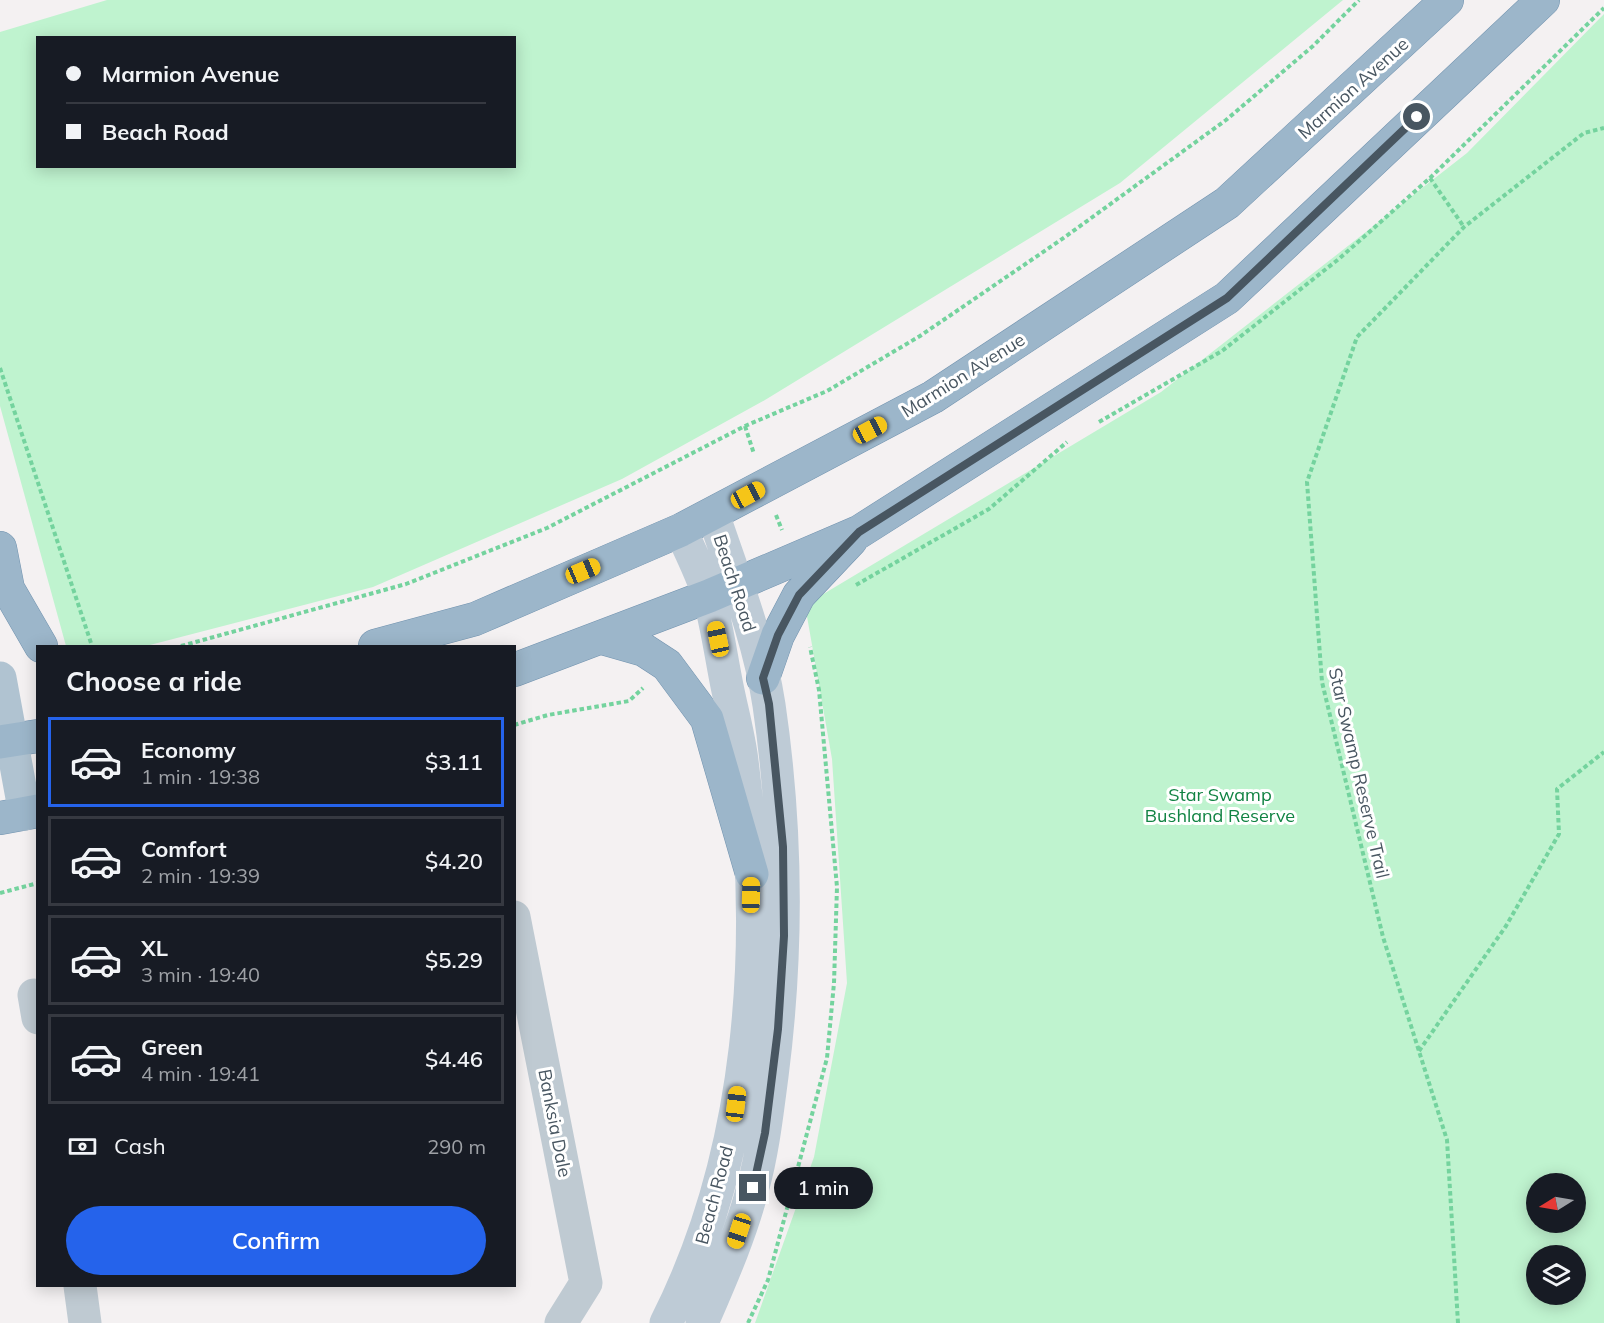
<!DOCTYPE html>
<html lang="en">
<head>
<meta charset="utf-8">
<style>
	body { margin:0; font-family:Mulish,sans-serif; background:#20242c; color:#f1f3f6; height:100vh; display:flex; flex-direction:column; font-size:22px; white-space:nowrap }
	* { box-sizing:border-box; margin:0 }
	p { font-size:20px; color:#9ea1a6 }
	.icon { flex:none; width:33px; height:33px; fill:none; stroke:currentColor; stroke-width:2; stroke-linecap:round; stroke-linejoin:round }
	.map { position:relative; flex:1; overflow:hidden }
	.drawer { position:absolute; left:36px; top:645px; width:480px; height:642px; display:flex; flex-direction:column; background:#171b24; border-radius:0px; box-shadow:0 3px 15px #0003 }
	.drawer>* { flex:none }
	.guide { position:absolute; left:36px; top:36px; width:480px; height:132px; border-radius:0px; box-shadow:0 3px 15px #0003; display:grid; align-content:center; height:132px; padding:0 30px; background:#171b24 }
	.needle { width:39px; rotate:259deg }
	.fabs { position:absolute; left:1526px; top:1173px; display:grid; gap:12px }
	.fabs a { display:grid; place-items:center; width:60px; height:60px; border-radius:50%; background:#171b24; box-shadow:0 3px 15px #0003; font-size:30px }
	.end { position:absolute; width:27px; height:27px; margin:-14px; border:8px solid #485661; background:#fff; box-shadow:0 0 0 3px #fff }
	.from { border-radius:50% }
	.bubble { position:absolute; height:42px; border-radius:21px; background:#171b24; box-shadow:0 3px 15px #0003; font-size:20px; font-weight:600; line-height:42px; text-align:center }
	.car { position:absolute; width:18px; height:36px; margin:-18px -9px; border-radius:8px; box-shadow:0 0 4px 2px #0007; background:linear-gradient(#f5c518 24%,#345 0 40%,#f5c518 0 76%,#345 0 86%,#f5c518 0) }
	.guide b { display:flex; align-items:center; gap:21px; height:57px; font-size:22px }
	.guide b+b { border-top:2px solid #363941 }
	.guide i { width:15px; height:15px; background:#f1f3f6 }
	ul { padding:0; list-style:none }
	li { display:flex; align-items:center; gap:18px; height:90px; margin:0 12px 9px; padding:0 18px; border:3px solid #363941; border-radius:0px }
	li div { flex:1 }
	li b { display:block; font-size:22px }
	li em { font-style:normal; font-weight:600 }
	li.current { border-color:#2563eb }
	li>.icon { width:54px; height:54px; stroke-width:1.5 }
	h2 { padding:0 30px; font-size:27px; line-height:72px }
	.pay { display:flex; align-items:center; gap:15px; height:66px; padding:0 30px; font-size:22px }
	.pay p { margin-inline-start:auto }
	.button { display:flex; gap:12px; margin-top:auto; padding:12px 30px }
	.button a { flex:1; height:69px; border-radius:36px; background:#2563eb; color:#fff; font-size:24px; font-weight:600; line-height:69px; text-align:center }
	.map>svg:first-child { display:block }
	.green { fill:#bff3cf; fill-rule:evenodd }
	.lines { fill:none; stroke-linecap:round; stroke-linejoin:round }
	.trunk-casing { stroke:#7293af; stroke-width:34 }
	.path { stroke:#74d39e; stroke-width:4; stroke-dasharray:4.5 3; stroke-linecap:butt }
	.minor { stroke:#bfcad2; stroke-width:33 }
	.secondary { stroke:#becbd6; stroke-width:33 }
	.primary { stroke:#b0c3d1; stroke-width:33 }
	.trunk { stroke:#9cb6ca; stroke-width:33 }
	.route { stroke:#485661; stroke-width:8 }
	.labels { text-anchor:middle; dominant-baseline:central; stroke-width:6; stroke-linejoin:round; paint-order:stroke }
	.street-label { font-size:18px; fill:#485661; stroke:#fff }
	.park-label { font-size:18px; fill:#118343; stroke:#fff }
</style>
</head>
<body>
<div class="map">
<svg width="1604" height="1323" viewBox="0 0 1604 1323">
	<rect width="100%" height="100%" fill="#f4f1f2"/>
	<path class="green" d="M107,0H1343L1120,183L765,400L622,479L373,587L146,646H66L0,406V32ZM38,38H514V166H38Z
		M1604,14V1323H755L814,1157L847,983L832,759L805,605L1161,392L1467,153ZM1536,1184H1575V1222H1536ZM1536,1256H1575V1294H1536Z"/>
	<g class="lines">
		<g class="trunk-casing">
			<path id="trunk" d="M0,548L8,589L41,646
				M602,638L644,650L667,665L707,719L752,874
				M375,646L475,619L681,530L933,397L1227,203L1447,0
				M514,670L709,596L859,532L1227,298L1543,0
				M763,678L778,635L799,595L851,540
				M0,742L38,736
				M0,818L38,811"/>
		</g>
		<path class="path" d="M1430,178L1464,227
			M0,368L92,646
			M1099,422L1222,351L1340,258L1430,178L1604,8
			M745,426L754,454
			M776,515L782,530
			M856,585L989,509L1067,442
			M181,646L406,584L547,528L745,426L827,391L920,336L1065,237L1226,120L1313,46L1359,0
			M514,725L548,715L629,701L643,688
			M0,893L38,883
			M1419,1051L1506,926L1559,834L1557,789L1604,752
			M748,1323L768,1280L827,1058L834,983L837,887L819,690L810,647
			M1458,1323L1447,1140L1383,937L1322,682L1307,482L1357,337L1464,227L1584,133L1604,128"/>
		<path class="minor" d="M514,917L586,1283L561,1323
			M34,995L38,1018
			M80,1286L85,1323"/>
		<path class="secondary" d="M666,1323C752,1153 766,948 742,761C739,736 732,711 727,686C721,656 717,626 709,597C702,574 690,552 681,530
			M702,1323C721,1279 741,1234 753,1187C763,1151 767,1113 772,1076C788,952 787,828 769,705C759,639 734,576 713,514"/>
		<path class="primary" d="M0,678L25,814"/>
		<use href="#trunk" class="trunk"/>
	</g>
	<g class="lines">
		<path class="route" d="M753,1188L765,1133L778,1029L784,936L783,847L769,704L763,678L778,635L799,595L859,532L1227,298L1417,117"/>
	</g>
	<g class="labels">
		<g class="street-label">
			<text transform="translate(1353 88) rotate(-42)">Marmion Avenue</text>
			<text transform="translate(963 375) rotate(-32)">Marmion Avenue</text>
			<text transform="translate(735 583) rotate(72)">Beach Road</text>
			<text transform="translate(1359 773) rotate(77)">Star Swamp Reserve Trail</text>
			<text transform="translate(555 1123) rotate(79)">Banksia Dale</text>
			<text transform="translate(714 1195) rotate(-75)">Beach Road</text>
		</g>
		<g class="park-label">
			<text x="1220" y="794">Star Swamp<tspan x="1220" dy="21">Bushland Reserve</tspan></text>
		</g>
	</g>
</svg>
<div class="fabs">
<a><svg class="needle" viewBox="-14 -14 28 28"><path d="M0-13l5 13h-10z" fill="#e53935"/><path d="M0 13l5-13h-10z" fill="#9ea1a6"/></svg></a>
<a><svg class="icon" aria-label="layers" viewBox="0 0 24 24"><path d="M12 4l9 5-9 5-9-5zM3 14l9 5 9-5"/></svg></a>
</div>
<i class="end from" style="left:1417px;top:117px"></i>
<i class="end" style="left:753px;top:1188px"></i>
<div class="bubble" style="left:774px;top:1167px;width:99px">1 min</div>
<i class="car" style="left:870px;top:430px;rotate:62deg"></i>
<i class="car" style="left:748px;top:495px;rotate:62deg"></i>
<i class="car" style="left:583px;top:571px;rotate:67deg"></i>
<i class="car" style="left:718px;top:639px;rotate:348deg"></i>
<i class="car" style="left:751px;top:895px;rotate:1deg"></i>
<i class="car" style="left:736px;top:1104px;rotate:7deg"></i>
<i class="car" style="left:739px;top:1231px;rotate:198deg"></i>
<div class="guide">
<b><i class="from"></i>Marmion Avenue</b>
<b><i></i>Beach Road</b>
</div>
<section class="drawer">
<h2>Choose a ride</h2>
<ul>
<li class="current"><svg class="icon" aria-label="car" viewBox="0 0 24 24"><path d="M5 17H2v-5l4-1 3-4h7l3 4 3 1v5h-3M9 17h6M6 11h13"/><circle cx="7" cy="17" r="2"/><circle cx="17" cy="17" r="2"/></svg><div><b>Economy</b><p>1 min · 19:38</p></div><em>$3.11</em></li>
<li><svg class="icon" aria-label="car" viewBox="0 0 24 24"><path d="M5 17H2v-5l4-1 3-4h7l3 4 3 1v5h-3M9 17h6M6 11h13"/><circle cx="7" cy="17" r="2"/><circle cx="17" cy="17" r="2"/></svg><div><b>Comfort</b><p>2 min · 19:39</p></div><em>$4.20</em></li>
<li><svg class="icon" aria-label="car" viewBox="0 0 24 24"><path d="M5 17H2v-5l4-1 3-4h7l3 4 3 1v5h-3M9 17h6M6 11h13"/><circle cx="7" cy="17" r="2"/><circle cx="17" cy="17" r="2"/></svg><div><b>XL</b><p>3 min · 19:40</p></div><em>$5.29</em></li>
<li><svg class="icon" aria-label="car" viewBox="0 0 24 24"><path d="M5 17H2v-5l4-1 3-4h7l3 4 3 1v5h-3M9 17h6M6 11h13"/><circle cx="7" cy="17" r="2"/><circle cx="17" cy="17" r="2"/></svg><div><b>Green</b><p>4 min · 19:41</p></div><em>$4.46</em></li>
</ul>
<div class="pay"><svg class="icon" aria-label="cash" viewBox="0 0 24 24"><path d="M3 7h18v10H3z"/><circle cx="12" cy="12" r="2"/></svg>Cash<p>290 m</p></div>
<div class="button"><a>Confirm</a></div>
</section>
</div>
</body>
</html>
